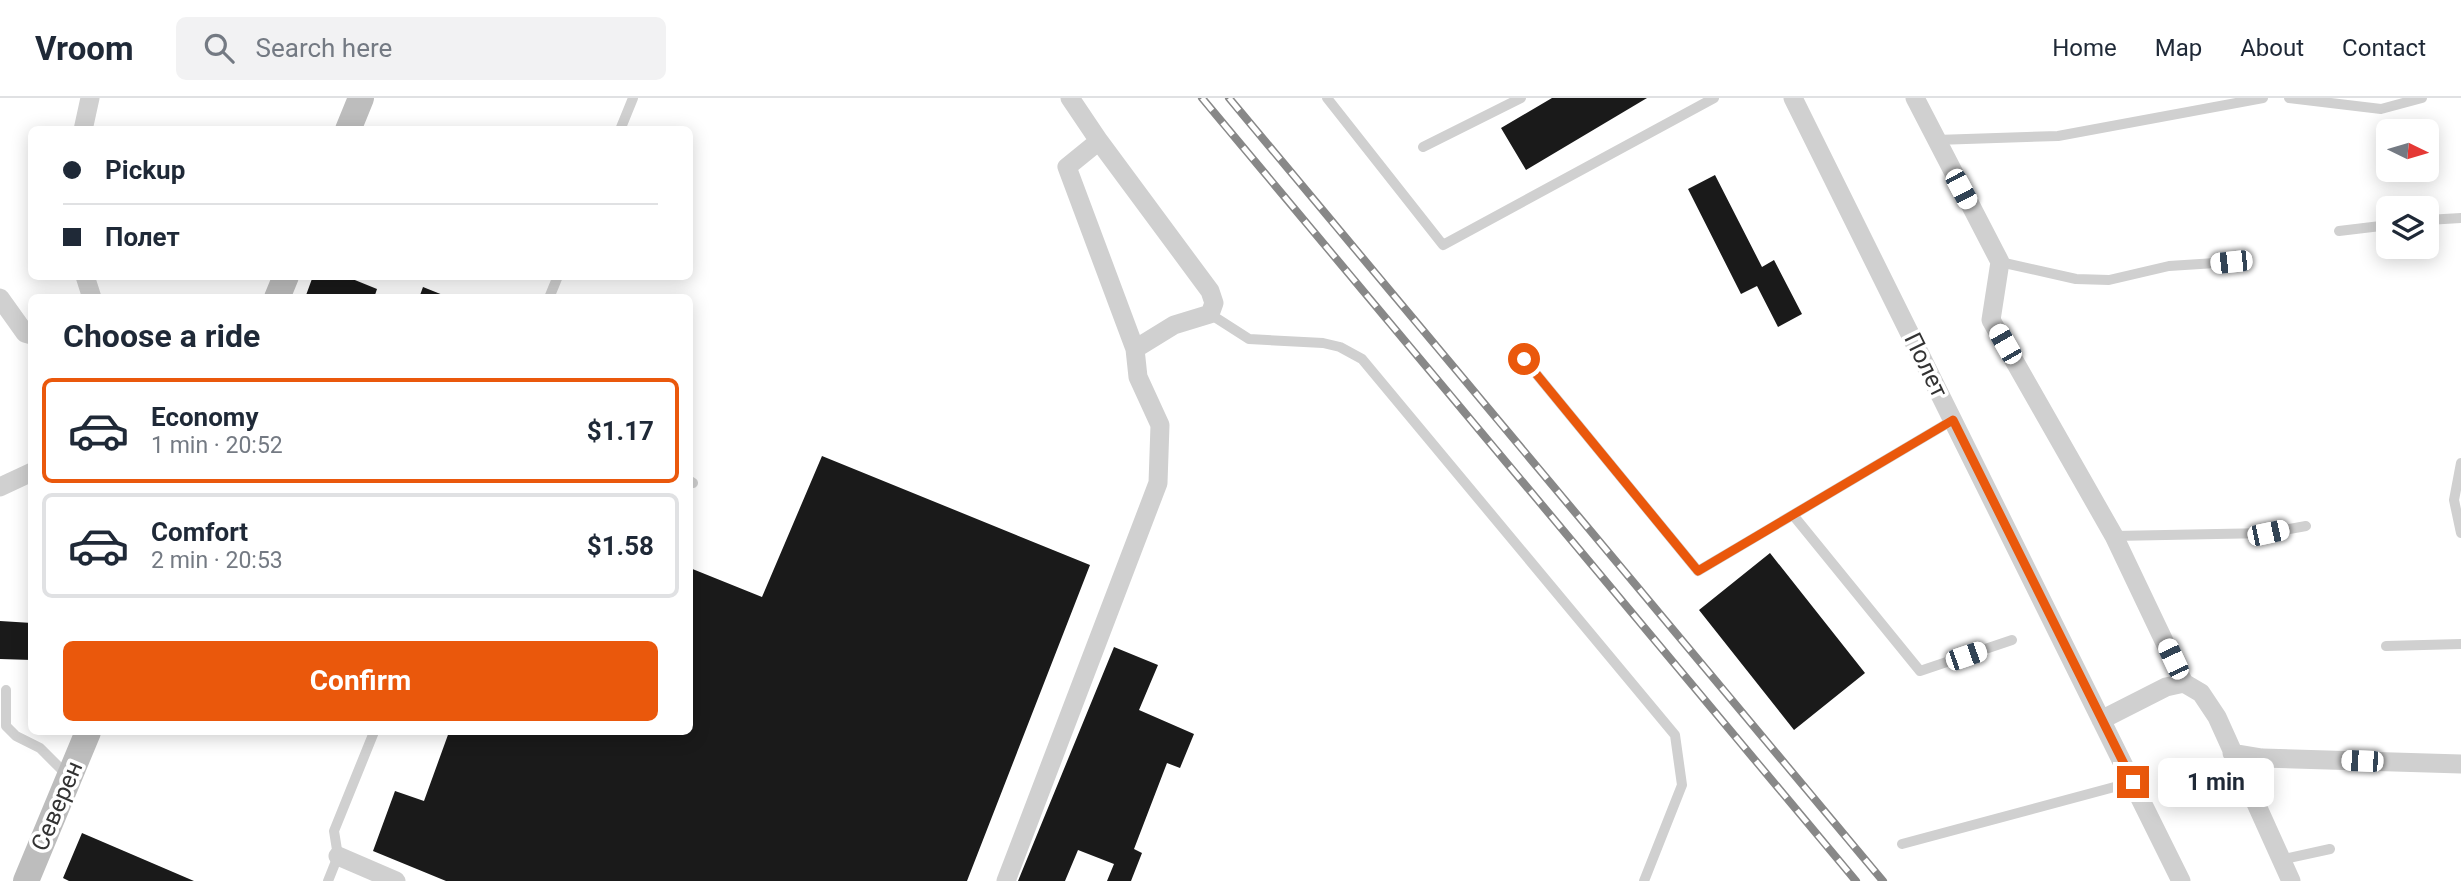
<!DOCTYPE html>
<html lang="en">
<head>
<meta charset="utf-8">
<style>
	body { margin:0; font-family:Roboto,sans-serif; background:#f2f2f3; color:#1f2937; height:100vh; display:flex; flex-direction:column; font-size:26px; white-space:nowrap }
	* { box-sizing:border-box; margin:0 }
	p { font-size:23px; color:#747a83 }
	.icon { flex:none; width:38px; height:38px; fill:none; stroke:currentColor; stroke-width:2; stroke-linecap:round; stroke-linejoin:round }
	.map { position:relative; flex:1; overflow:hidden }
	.panel { position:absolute; left:28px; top:196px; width:665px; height:441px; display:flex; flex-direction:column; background:#fff; border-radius:10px; box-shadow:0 4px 18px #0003 }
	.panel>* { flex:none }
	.top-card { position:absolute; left:28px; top:28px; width:665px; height:154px; border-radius:10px; box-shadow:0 4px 18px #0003; display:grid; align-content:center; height:154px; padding:0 35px; background:#fff }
	.needle { width:46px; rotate:95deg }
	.buttons { position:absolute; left:2376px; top:21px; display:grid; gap:14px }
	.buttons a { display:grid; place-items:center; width:63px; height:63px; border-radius:10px; background:#fff; box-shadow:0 4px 18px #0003; font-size:35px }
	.end { position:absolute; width:32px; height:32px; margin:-16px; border:9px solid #ea580c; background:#fff; box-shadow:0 0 0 4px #fff }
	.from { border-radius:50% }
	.bubble { position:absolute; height:49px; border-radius:10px; background:#fff; box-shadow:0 4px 18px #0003; font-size:23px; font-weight:700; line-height:49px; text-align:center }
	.car { position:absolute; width:21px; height:42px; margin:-21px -10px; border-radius:9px; box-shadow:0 0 5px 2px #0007; background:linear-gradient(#fff 24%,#345 0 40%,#fff 0 76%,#345 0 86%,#fff 0) }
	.top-card b { display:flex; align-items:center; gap:24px; height:66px; font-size:26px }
	.top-card b+b { border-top:2px solid #e0e1e3 }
	.top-card i { width:18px; height:18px; background:#1f2937 }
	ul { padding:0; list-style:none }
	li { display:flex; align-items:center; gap:21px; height:105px; margin:0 14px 10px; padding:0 21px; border:4px solid #e0e1e3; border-radius:10px }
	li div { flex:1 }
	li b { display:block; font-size:26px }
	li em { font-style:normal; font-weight:700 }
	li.on { border-color:#ea580c }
	li>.icon { width:63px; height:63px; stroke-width:1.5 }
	h2 { padding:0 35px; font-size:32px; line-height:84px }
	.primary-button { display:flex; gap:14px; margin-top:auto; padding:14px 35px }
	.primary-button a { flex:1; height:80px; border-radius:10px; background:#ea580c; color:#fff; font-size:28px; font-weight:700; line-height:80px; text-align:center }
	header { display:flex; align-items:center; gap:42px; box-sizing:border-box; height:98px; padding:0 35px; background:#fff; border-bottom:2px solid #e0e1e3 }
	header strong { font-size:33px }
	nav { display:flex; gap:38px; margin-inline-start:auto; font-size:24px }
	.search { width:490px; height:63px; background:#f2f2f3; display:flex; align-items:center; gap:18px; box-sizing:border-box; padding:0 24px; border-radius:10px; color:#747a83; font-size:26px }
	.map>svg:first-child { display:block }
	.building { fill:#1a1a1a }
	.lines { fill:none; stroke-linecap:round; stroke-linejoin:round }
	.lane { stroke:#d0d0d0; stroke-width:10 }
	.street { stroke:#d0d0d0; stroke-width:19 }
	.secondary { stroke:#bdbdbd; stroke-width:26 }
	.rail-casing { stroke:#888; stroke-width:8 }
	.rail { stroke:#fff; stroke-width:5; stroke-dasharray:16; stroke-linecap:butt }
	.route { stroke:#ea580c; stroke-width:9 }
	.labels { text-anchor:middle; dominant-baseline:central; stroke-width:7; stroke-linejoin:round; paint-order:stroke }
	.street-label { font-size:24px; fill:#333; stroke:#fff }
</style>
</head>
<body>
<header>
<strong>Vroom</strong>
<div class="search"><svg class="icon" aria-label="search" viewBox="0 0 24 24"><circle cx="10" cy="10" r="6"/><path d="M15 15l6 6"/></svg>Search here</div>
<nav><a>Home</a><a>Map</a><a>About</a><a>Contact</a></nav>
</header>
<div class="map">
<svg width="2461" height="783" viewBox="0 0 2461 783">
	<rect width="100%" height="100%" fill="#fff"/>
	<path class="building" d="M1552,0H1647L1526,72L1501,30Z
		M1715,77L1762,169L1774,162L1802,216L1778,229L1757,188L1741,196L1688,91Z
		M313,178H345L377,191L374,200H305Z
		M423,189L448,199V200H419Z
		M822,358L1090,467L967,783H446L373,753L395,693L424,703L449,634H690V470L762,499Z
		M1770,455L1865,575L1794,632L1699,512Z
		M0,523L32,525V562L0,561Z
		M1114,549L1158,567L1139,612L1194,636L1180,670L1167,665L1134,751L1142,755L1131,783H1107L1114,766L1078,752L1065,783H1018Z
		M82,735L194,783H69L63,780Z"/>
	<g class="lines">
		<path class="lane" d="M1327,0L1443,147L1714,0
			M2289,0L2381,11L2422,0
			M620,32L633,0
			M1936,42L2058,38L2263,0
			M1423,49L1521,0
			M2427,122L2461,120
			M2339,133L2389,127
			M2000,164L2076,181L2109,182L2169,168L2231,164
			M549,200L558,178
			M1210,216L1249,241L1323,245L1340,249L1362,261L1675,637L1682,687L1644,783
			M1524,261L1698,473L1953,322
			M2461,365L2454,402L2461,435
			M690,383L693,385
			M1793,417L1920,573L2012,542
			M2114,438L2268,435L2306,428
			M2386,548L2461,546
			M6,592V628L16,638L40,650L67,677
			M1902,746L2133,684
			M2280,762L2330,751
			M328,783L338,758L334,733L374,634"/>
		<path class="street" d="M1793,0L2181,783
			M1915,0L2000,164L1991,222L2114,438L2184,585
			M83,32L90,0
			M1099,43L1210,193L1214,205L1210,216L1174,227L1135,251
			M85,178L92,200
			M0,200L25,235L32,237
			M0,389L32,374
			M2101,622L2166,589L2184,585L2201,595L2217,619L2291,783
			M2232,655L2262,660L2461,666
			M338,758L396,783
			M1006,783L1158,385L1160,327L1138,279L1135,251L1067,69L1099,43L1070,0"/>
		<path class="secondary" d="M348,32L361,0
			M277,200L286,178
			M26,783L88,634"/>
		<g class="rail-casing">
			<path id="rail" d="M1202,0L1856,783
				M1229,0L1883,783"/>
		</g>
		<use href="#rail" class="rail"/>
	</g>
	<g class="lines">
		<path class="route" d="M1524,261L1698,473L1953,322L2133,684"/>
	</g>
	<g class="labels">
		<g class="street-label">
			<text transform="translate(1926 267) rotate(64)">Полет</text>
			<text transform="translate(57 708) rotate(-67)">Северен</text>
		</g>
	</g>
</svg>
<div class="buttons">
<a><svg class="needle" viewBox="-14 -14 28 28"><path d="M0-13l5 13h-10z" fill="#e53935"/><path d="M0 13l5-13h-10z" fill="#747a83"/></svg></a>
<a><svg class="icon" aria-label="layers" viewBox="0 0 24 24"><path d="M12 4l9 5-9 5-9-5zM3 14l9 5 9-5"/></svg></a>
</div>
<i class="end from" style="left:1524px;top:261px"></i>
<i class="end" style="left:2133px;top:684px"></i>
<div class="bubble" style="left:2158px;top:660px;width:116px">1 min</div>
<i class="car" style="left:1961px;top:91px;rotate:152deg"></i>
<i class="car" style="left:2231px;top:164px;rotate:264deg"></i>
<i class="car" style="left:2005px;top:246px;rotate:330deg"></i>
<i class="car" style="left:2268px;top:435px;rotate:78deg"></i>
<i class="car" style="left:1966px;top:558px;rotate:71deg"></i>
<i class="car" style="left:2173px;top:561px;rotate:335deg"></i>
<i class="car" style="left:2362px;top:663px;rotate:272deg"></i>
<div class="top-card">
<b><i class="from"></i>Pickup</b>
<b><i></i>Полет</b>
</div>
<section class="panel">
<h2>Choose a ride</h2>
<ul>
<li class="on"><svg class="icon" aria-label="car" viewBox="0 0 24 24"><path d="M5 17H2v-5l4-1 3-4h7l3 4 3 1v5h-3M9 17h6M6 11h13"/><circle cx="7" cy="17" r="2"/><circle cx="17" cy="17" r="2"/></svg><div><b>Economy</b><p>1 min · 20:52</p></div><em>$1.17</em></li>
<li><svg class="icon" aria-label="car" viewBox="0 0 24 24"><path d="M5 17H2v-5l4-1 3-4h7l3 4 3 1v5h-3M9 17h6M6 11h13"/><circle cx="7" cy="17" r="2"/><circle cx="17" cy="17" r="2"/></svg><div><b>Comfort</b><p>2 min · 20:53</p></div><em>$1.58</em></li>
</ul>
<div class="primary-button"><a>Confirm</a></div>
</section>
</div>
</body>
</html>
